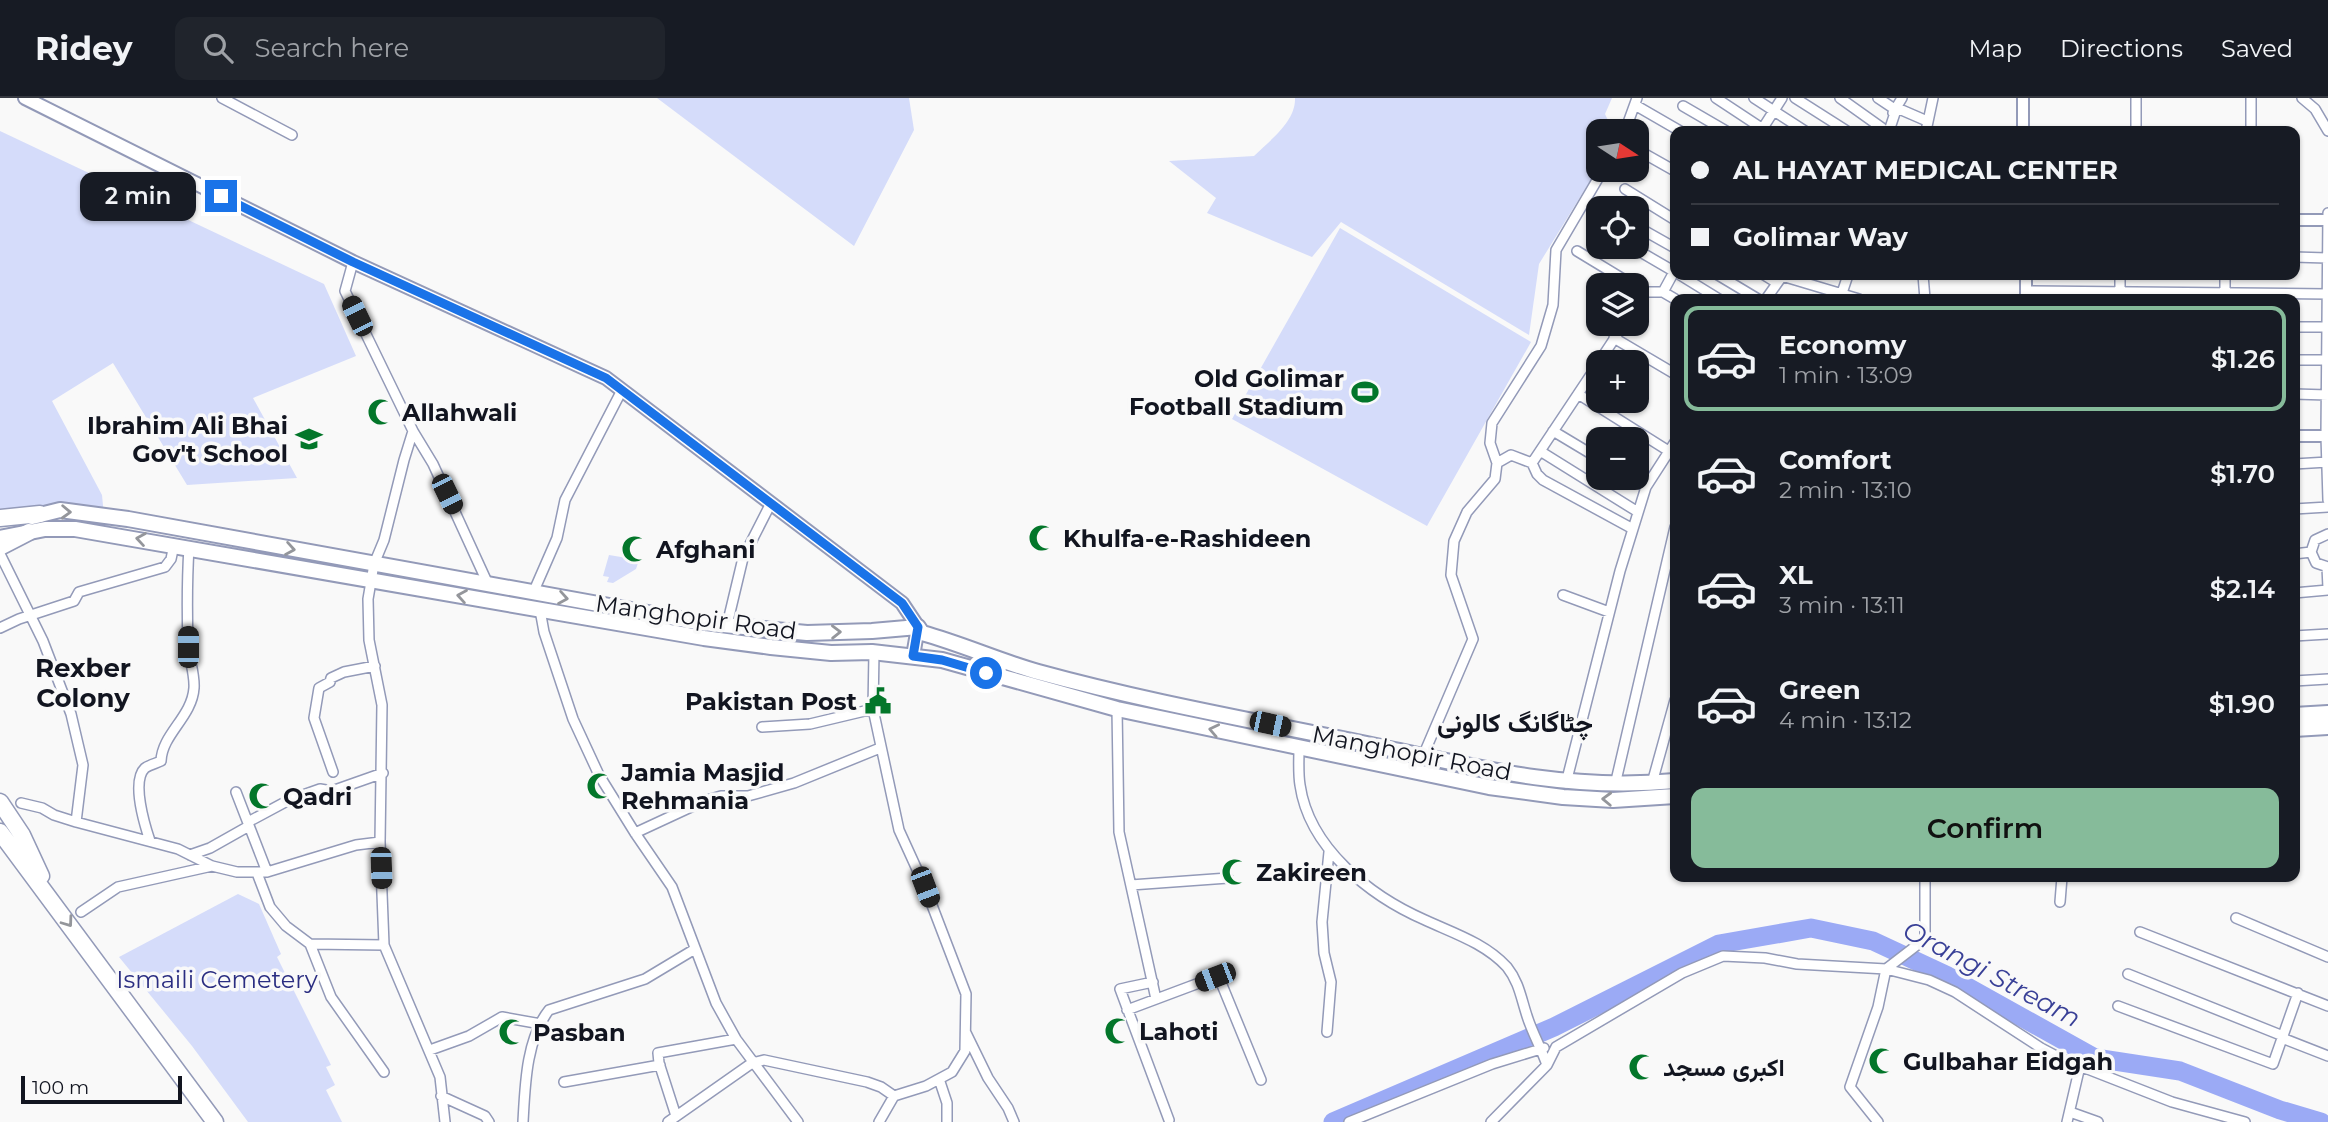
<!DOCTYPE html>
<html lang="en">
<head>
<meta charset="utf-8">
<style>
	body { margin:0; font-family:Montserrat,Vazirmatn,sans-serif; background:#20242c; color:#f1f3f6; height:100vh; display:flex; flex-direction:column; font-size:26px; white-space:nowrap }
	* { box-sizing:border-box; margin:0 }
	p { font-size:23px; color:#9ea1a6 }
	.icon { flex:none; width:38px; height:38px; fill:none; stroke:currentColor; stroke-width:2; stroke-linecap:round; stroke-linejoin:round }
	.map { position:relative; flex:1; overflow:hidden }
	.drawer { position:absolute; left:1670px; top:196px; width:630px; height:588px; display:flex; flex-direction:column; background:#171b24; border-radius:14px; box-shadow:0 2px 5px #0004 }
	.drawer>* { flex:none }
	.hud { position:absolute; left:1670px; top:28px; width:630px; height:154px; border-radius:14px; box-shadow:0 2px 5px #0004; display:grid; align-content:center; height:154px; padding:0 21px; background:#171b24 }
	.needle { width:46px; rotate:102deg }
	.controls { position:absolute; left:1586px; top:21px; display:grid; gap:14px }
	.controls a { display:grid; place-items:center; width:63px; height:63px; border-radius:14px; background:#171b24; box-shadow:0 2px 5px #0004; font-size:35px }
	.scale { position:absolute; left:21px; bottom:18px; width:161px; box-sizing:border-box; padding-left:7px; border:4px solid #121520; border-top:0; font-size:19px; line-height:24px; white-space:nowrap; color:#121520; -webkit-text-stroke:5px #f9f9f9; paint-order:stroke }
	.end { position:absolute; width:32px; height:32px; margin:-16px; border:9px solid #1a73e8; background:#fff; box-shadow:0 0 0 4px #fff }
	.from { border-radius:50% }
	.bubble { position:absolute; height:49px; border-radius:14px; background:#171b24; box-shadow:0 2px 5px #0004; font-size:23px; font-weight:600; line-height:49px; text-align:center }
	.car { position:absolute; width:21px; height:42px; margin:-21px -10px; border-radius:9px; box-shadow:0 0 5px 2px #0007; background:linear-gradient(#222 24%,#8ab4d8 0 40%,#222 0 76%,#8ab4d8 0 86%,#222 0) }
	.hud b { display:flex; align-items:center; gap:24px; height:66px; font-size:26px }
	.hud b+b { border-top:2px solid #363941 }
	.hud i { width:18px; height:18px; background:#f1f3f6 }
	ul { padding:12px 0 0; list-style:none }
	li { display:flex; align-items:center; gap:21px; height:105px; margin:0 14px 10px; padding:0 7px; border:4px solid transparent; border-radius:14px }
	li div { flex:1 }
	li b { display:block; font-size:26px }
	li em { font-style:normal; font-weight:600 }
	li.on { border-color:#86bb9a }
	li>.icon { width:63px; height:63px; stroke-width:1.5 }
	.primary-button { display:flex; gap:14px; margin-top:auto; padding:14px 21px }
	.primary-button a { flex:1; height:80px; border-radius:14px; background:#86bb9a; color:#111; font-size:28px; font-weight:600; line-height:80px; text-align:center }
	header { display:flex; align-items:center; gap:42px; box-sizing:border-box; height:98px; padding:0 35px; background:#171b24; border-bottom:2px solid #363941 }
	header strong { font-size:33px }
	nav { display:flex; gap:38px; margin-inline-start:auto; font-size:24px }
	.search { width:490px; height:63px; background:#20242c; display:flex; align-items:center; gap:18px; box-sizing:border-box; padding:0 24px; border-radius:14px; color:#9ea1a6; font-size:26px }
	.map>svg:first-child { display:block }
	.green { fill:#d5dcfa }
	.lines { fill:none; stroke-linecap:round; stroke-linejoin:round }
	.river { stroke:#9baaf5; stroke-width:19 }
	.minor-casing { stroke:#939ab8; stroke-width:12 }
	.tertiary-casing { stroke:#939ab8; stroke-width:14 }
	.secondary-casing { stroke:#939ab8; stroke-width:16 }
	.primary-casing { stroke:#939ab8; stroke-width:18 }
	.motorway-casing { stroke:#939ab8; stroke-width:19 }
	.minor { stroke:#fff; stroke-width:9 }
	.tertiary { stroke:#fff; stroke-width:10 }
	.secondary { stroke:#fff; stroke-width:12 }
	.primary { stroke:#fff; stroke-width:14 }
	.motorway { stroke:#fff; stroke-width:16 }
	.oneway { stroke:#94969b }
	.route { stroke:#1a73e8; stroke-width:9 }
	.labels { text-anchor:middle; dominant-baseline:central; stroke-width:7; stroke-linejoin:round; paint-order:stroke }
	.poi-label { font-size:24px; font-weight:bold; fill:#121520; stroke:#f9f9f9; text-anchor:start }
	.street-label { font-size:24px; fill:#121520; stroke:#f9f9f9 }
	.park-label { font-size:24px; fill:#2a2d81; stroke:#f9f9f9 }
	.neighbourhood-label { font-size:26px; font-weight:bold; fill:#121520; stroke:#f9f9f9 }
	.water-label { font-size:26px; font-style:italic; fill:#394097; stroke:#f9f9f9 }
</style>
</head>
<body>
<header>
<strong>Ridey</strong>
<div class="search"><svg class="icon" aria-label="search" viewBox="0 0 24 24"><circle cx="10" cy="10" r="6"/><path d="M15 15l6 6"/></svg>Search here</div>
<nav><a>Map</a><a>Directions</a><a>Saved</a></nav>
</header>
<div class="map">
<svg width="2328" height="1024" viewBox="0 0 2328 1024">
	<rect width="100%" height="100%" fill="#f9f9f9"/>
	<path class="green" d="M657,0H909L914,32L854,148Z
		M1295,0H1612L1605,16L1613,33H1598V70L1539,166L1529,237L1341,124L1312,159L1207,115L1216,100L1169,63L1254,58C1269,43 1296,24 1295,0Z
		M0,33L324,186L356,258L253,300L297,380L187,387L113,265L52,303L102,397L104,418L60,412L0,421Z
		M1340,130L1531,244L1427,428L1232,321Z
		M609,457L639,462L636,471L613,485L607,484L609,479L603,478Z
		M238,796L259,806L281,856L277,859L331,967L326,969L335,987L326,992L342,1024H248L192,948L119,859Z"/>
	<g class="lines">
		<path class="river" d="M1333,1024L1554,929L1719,846L1811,830L1873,843L1946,877L2095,960L2180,973L2280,1012L2321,1024"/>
		<g class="minor-casing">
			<path id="minor" d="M222,0L292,37
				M1716,0L1766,33
				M1754,0L1805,33
				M1795,0L1847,33
				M1840,0L1882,30
				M1878,0L1896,12L1889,33
				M2136,0V33
				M2302,0L2315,11L2328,33
				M1635,7L1680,33
				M1683,8L1726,33
				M1897,10L1927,23
				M1893,15L1902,0
				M1625,33L1637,0
				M1761,33L1782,0
				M1926,33L1933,0
				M2251,33V0
				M1636,51L1675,73
				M1625,91L1675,122
				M2328,115L2326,338L2328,402
				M1636,128L1675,150
				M1632,149L1675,174
				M1577,153L1633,187
				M2294,159L2327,160
				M353,164L345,193L413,333L404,362L384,442L374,466L368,501L369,542L382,607L380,744L384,847L440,979L445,1024
				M1680,177L1719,201
				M1718,177L1758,201
				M1764,177L1777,185
				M1923,177L1925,201
				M2120,177V201
				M1782,178L1859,201
				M1636,189L1645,194H1663L1675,172
				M2026,193L2327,196
				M1663,194L1675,201
				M1766,201L1783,177
				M1840,201L1848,177
				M2225,201V177
				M1636,207L1645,194
				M2294,229H2328
				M1614,240L1675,276
				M2294,262H2328
				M1599,264L1624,226
				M1578,296L1675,357
				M2294,296L2328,297
				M413,333L433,366L488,486
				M1553,333L1598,360
				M1540,353L1638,414
				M1497,365L1511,357L1532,365L1598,266
				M1532,365L1537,376L1543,382L1633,431
				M2294,366L2328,364
				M1630,380L1646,389
				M2294,411L2328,409
				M2328,436L2315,442L2311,454L2316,465L2328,469
				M0,456L43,543L71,616L83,667L76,724
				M2294,456L2311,454
				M2327,469L2328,490
				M533,495L557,440L565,402L622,292
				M2294,495L2328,492
				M1563,497L1609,514
				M540,512L544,534L573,621L599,677L635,735L672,789L716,905L736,941L798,1024
				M727,527L743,460L771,405
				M0,530L19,521L74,503L79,494L165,469L171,461L174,447
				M2294,538L2328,536
				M2294,583L2328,581
				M1117,611L1119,734L1156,901
				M762,629L810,626L873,611
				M1299,650C1299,662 1298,675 1300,687C1309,750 1370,798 1425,822C1453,835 1485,845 1507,869C1519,884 1521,900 1527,918C1532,934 1541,950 1547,967
				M1423,658L1473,541L1451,477L1454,443L1467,414L1495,381L1497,365L1490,345L1492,325L1541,248L1553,207L1556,152L1603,72
				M333,674L314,620L319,590L330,584L331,580L344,574L375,568
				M1566,685L1620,473L1646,389L1675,344
				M1652,685L1675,602
				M1615,687L1675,429
				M236,694L267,774
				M21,705L42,710L54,717L76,724L178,751L212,768L237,774H267L356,747L380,744
				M248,724L289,702L320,691L332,693L383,675
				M635,735L704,703L721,698H748L794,685L880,650
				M150,743C145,728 131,683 145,670C149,667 157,665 161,663C162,636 192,619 194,590C195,576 189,561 188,547C187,515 187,482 189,449
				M190,757L210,750L249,728
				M257,775L270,809L286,828L310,846L384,847
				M1131,787L1228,780
				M2060,804L2062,779
				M81,814L118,789L212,768
				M2236,820L2328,859
				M2140,834L2328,908
				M310,846L331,899L384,974
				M2128,876L2283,938
				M1153,884L1120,891L1169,1022
				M2118,908L2273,966L2298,895
				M1127,912L1215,879L1220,882L1261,982
				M1327,934L1331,884L1324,855L1322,824L1329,754
				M966,935L988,980L1008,1010L1014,1024
				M2282,940L2328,958
				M430,952L469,938L502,919L541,926
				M939,981L947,1005V1024
				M564,984L660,967
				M441,998L485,1018L489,1024
				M2070,1014L2098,1024
				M676,1018L659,965L658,955L736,941
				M523,1024C525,988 526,941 549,912L645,881L695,851
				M668,1024L752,965L764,962L867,984L881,989L894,998L926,988L952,974L965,953L966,896L925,789L899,732L873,611L874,554
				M879,1024L894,998
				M1349,1024L1492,966L1544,950
				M1491,1024L1547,967L1556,949L1682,875L1723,858L1765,860L1797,866L1886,871L1929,882L1955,894L2041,950L2062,961L2172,1004L2245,1024
				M1878,1024L1850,989L1878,909L1886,871L1925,841V779
				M2067,1024L2080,968"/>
		</g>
		<g class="tertiary-casing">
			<path id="tertiary" d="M2023,33V0
				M2294,122H2328
				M2026,177V201
				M2294,338H2328"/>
		</g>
		<g class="secondary-casing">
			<path id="secondary" d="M25,0L353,164L606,280L902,505L918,529L913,558"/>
		</g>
		<g class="primary-casing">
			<path id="primary" d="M32,419L60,412L128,421L703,525L807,535L872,533L918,529L922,535C962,546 999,563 1038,574C1151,605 1267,625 1381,649C1481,671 1571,693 1675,683
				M0,440L45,431H75L704,540L771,549L831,555L872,554L942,562L1117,611L1489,689L1563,699L1613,702L1675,698
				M2294,617L2328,615
				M2294,631L2328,629"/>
		</g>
		<g class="motorway-casing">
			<path id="motorway" d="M0,420L40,416
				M0,449L29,434
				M0,704L22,737L41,778
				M0,734L215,1024"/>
		</g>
		<use href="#minor" class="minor"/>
		<use href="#tertiary" class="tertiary"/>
		<use href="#secondary" class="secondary"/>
		<use href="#primary" class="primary"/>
		<use href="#motorway" class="motorway"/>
	</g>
	<defs><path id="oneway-chevron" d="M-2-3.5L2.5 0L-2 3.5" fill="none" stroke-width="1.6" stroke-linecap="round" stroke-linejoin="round" transform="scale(1.75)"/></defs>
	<g class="oneway">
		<use href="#oneway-chevron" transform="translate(66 414) rotate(2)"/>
		<use href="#oneway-chevron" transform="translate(141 441) rotate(-171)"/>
		<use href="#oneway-chevron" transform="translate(290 451) rotate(10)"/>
		<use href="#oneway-chevron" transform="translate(462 498) rotate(-170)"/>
		<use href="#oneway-chevron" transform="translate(563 500) rotate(10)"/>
		<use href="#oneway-chevron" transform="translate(836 534) rotate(-1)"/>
		<use href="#oneway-chevron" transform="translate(1214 632) rotate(-168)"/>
		<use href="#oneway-chevron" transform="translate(1607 701) rotate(-178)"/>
		<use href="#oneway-chevron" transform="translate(68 824) rotate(54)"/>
	</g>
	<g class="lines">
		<path class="route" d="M221,98L353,164L606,280L902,505L918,529L913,558L942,562L986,575"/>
	</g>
	<defs>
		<g id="stadium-bare" transform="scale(2.1)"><path d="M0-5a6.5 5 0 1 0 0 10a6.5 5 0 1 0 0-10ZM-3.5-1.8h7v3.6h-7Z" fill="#03762a" stroke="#f9f9f9" stroke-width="2.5" paint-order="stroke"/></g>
		<g id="mosque-bare" transform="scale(2.1)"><path d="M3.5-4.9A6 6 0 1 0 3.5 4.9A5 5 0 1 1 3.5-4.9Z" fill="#03762a" stroke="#f9f9f9" stroke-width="2.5" paint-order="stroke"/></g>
		<g id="school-bare" transform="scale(2.1)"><path d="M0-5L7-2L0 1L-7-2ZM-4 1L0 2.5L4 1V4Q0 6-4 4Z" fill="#03762a" stroke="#f9f9f9" stroke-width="2.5" paint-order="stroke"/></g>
		<g id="civic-bare" transform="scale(2.1)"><path d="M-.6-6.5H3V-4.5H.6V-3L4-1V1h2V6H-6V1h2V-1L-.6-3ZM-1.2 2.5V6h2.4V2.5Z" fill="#03762a" stroke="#f9f9f9" stroke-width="2.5" paint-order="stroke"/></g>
	</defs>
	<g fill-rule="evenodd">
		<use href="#stadium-bare" x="1365" y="294"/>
		<use href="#mosque-bare" x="381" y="314"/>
		<use href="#school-bare" x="309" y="341"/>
		<use href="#mosque-bare" x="1042" y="440"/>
		<use href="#mosque-bare" x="635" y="451"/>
		<use href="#civic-bare" x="878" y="603"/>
		<use href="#mosque-bare" x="600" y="688"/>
		<use href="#mosque-bare" x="262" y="698"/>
		<use href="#mosque-bare" x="1235" y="774"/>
		<use href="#mosque-bare" x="1118" y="933"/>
		<use href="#mosque-bare" x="512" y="934"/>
		<use href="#mosque-bare" x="1882" y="963"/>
		<use href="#mosque-bare" x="1642" y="969"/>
	</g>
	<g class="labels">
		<g class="poi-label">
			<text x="1344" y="280" text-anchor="end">Old Golimar<tspan x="1344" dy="28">Football Stadium</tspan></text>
			<text x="402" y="314">Allahwali</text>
			<text x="288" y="327" text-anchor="end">Ibrahim Ali Bhai<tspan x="288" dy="28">Gov't School</tspan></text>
			<text x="1063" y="440">Khulfa-e-Rashideen</text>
			<text x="656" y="451">Afghani</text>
			<text x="857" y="603" text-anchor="end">Pakistan Post</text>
			<text x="621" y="674">Jamia Masjid<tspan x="621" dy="28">Rehmania</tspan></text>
			<text x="283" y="698">Qadri</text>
			<text x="1256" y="774">Zakireen</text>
			<text x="1139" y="933">Lahoti</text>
			<text x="533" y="934">Pasban</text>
			<text x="1903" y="963">Gulbahar Eidgah</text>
			<text x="1663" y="969">اکبری مسجد</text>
		</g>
		<g class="street-label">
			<text transform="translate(696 519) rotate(8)">Manghopir Road</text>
			<text transform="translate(1412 655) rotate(11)">Manghopir Road</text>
		</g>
		<g class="park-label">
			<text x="217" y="881">Ismaili Cemetery</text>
		</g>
		<g class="neighbourhood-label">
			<text x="83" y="570">Rexber<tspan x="83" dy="30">Colony</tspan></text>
			<text x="1515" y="625">چٹاگانگ کالونی</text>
		</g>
		<g class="water-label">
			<text transform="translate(1992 876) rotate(28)">Orangi Stream</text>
		</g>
	</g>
</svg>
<div class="controls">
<a><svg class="needle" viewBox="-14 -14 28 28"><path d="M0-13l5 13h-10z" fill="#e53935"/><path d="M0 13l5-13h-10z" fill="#9ea1a6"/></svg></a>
<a><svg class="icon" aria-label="locate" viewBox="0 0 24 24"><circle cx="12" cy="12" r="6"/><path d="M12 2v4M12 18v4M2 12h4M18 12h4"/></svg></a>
<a><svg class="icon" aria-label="layers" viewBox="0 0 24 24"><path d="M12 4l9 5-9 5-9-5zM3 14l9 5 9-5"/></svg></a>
<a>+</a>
<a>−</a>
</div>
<div class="scale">100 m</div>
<i class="end from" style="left:986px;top:575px"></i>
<i class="end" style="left:221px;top:98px"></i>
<div class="bubble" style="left:80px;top:74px;width:116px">2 min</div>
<i class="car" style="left:357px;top:218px;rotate:334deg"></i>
<i class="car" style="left:447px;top:396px;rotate:154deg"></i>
<i class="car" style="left:188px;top:549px;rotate:0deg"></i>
<i class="car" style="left:1270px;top:626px;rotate:102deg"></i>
<i class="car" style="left:381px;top:770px;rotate:178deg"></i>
<i class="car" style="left:925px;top:789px;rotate:159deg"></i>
<i class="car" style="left:1215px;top:879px;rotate:249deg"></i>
<div class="hud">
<b><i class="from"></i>AL HAYAT MEDICAL CENTER</b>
<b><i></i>Golimar Way</b>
</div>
<section class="drawer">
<ul>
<li class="on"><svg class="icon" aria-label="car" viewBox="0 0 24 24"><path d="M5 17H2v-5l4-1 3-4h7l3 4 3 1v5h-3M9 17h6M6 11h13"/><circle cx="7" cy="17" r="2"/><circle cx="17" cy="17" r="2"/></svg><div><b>Economy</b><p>1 min · 13:09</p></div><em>$1.26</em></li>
<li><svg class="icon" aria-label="car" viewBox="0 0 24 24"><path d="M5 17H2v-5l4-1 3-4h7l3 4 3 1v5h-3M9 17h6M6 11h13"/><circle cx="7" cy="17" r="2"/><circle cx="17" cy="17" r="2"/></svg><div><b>Comfort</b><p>2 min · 13:10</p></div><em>$1.70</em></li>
<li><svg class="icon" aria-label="car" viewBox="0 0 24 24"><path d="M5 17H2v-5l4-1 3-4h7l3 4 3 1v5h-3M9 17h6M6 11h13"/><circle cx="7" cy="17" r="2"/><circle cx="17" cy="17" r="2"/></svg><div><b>XL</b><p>3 min · 13:11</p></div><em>$2.14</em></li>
<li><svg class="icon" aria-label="car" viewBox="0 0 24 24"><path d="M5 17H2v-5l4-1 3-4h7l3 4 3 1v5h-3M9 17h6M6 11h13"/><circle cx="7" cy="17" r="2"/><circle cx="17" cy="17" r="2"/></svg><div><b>Green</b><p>4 min · 13:12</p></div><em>$1.90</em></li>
</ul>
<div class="primary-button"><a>Confirm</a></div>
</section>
</div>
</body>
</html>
